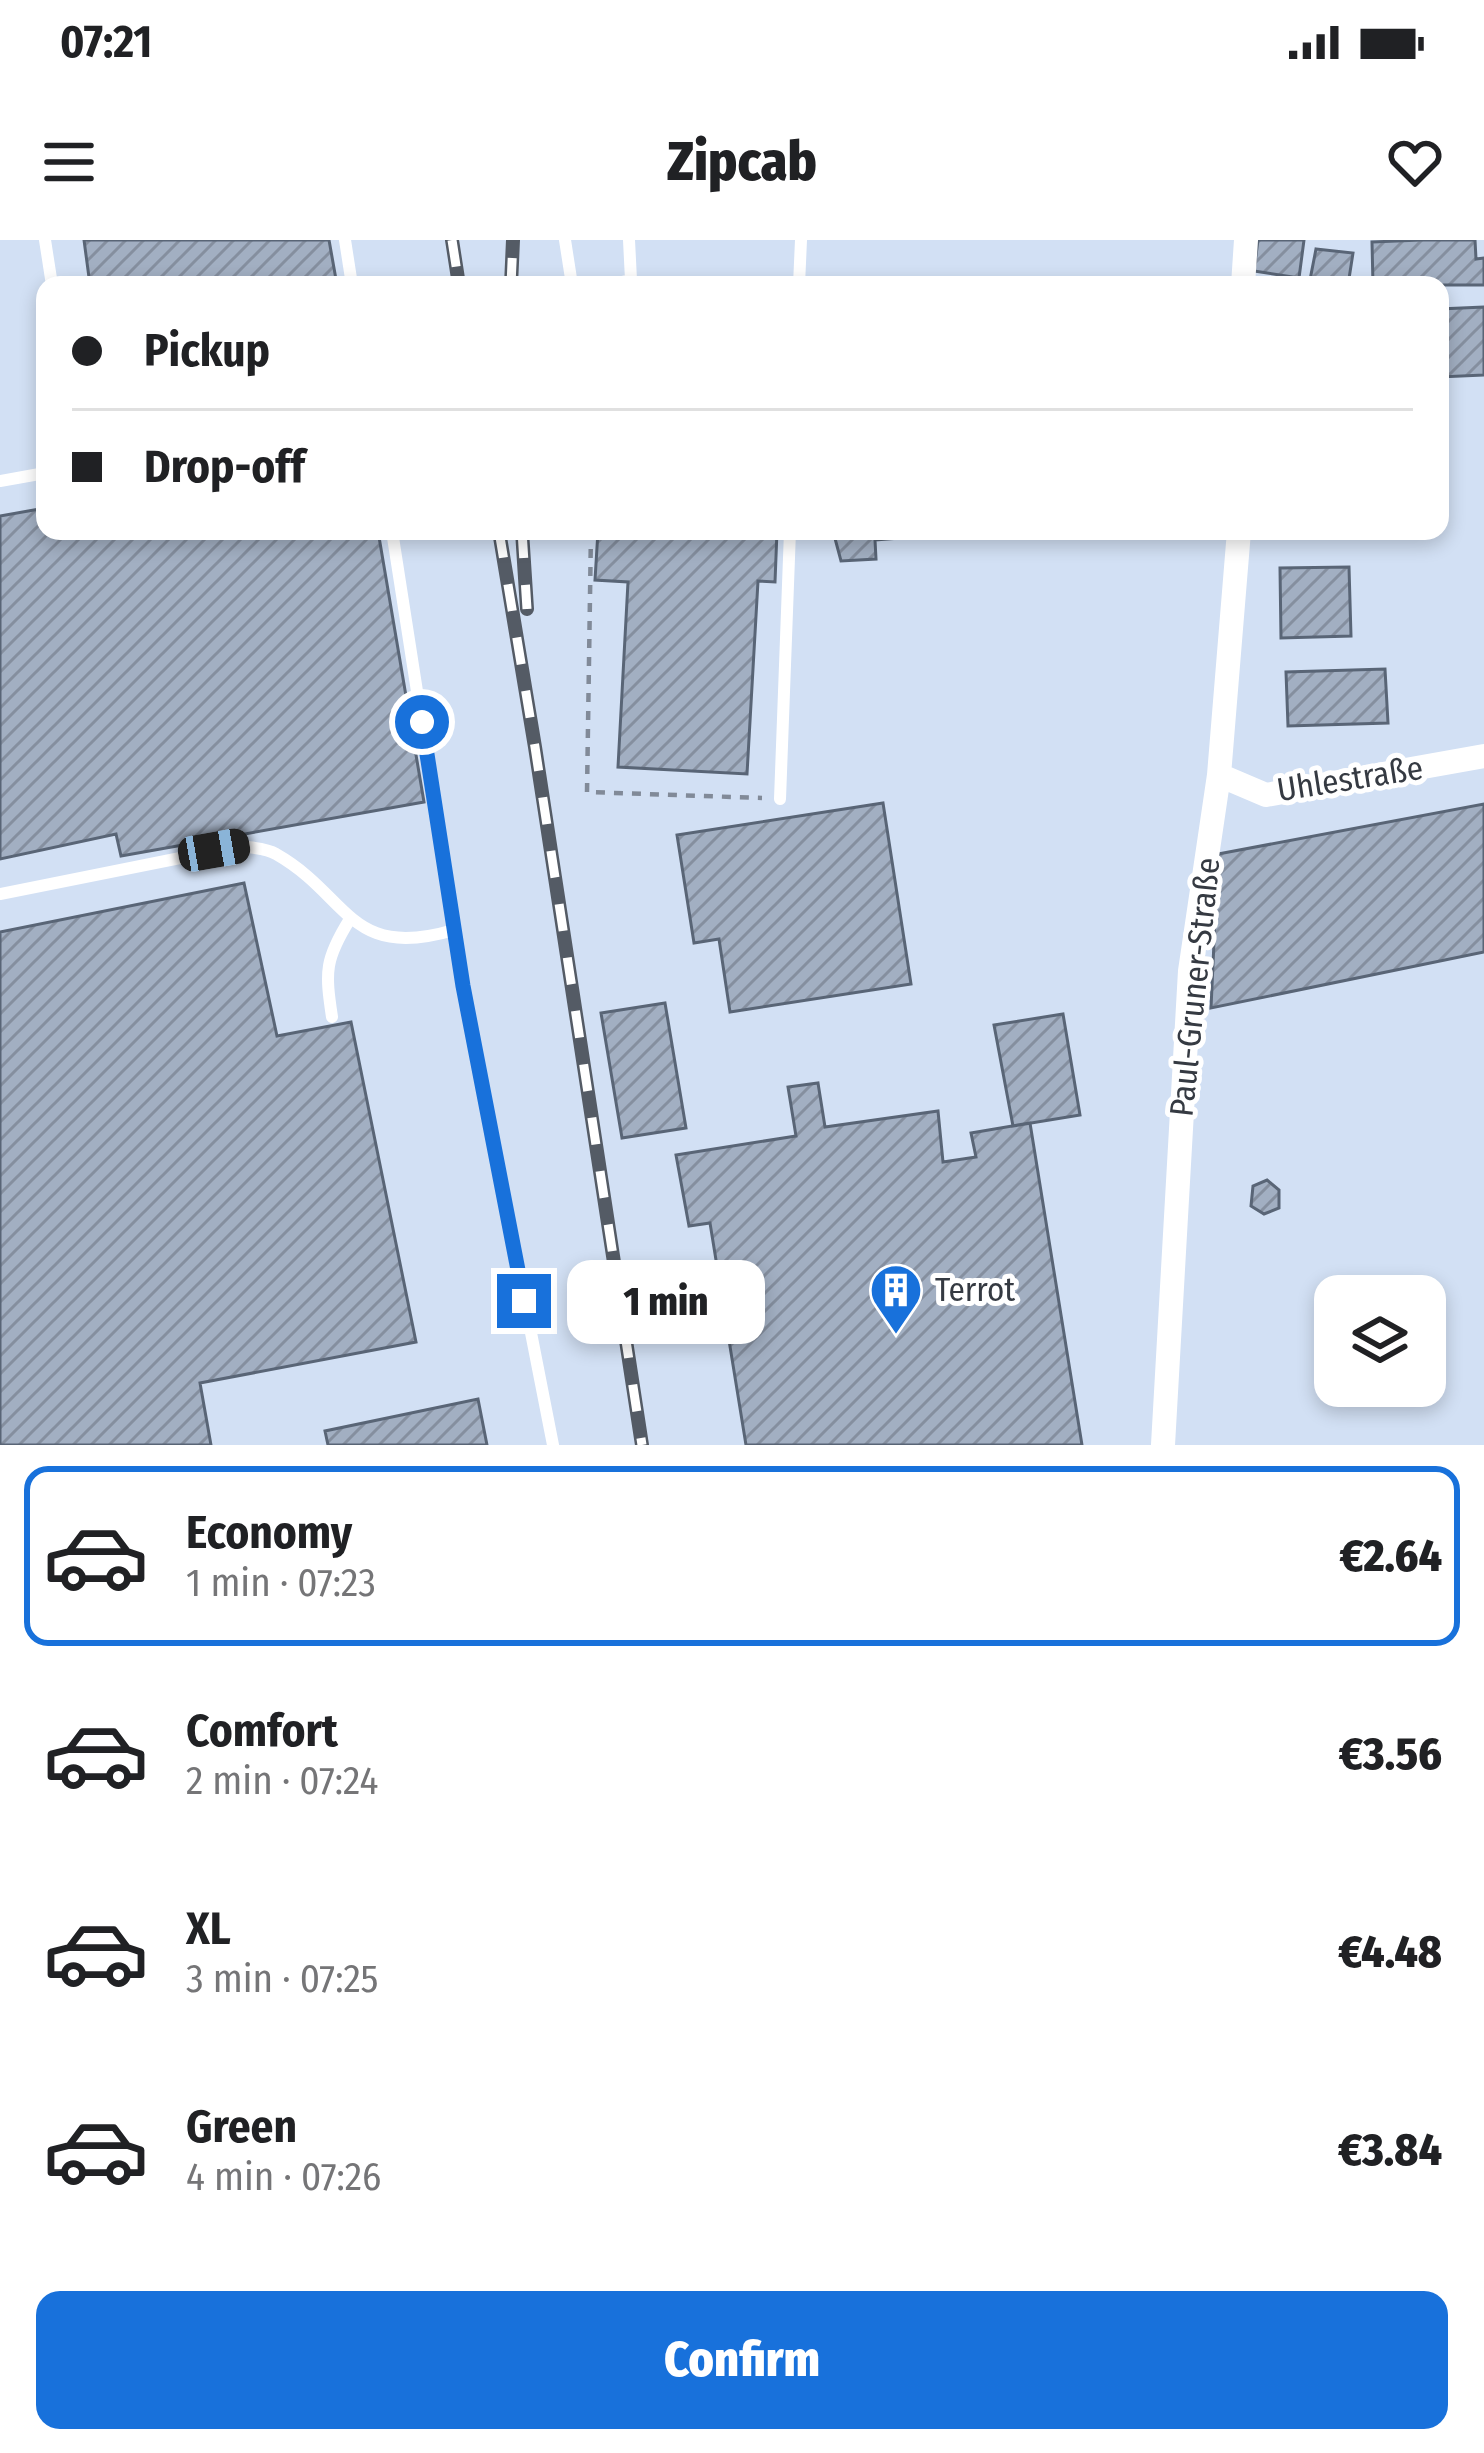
<!DOCTYPE html>
<html lang="en">
<head>
<meta charset="utf-8">
<style>
	body { margin:0; font-family:"Fira Sans Condensed",sans-serif; background:#f2f2f2; color:#202124; height:100vh; display:flex; flex-direction:column; font-size:45px; white-space:nowrap }
	* { box-sizing:border-box; margin:0 }
	p { font-size:39px; color:#757577 }
	.icon { flex:none; width:66px; height:66px; fill:none; stroke:currentColor; stroke-width:2; stroke-linecap:round; stroke-linejoin:round }
	.map { position:relative; height:1205px; overflow:hidden }
	.sheet { display:flex; flex-direction:column; background:#fff; flex:1 }
	.sheet>* { flex:none }
	.banner { position:absolute; left:36px; top:36px; width:1413px; height:264px; border-radius:24px; box-shadow:0 6px 18px #0003; display:grid; align-content:center; height:264px; padding:0 36px; background:#fff }
	.tools { position:absolute; left:1314px; top:1035px; display:grid; gap:24px }
	.tools a { display:grid; place-items:center; width:132px; height:132px; border-radius:24px; background:#fff; box-shadow:0 6px 18px #0003; font-size:60px }
	.end { position:absolute; width:54px; height:54px; margin:-27px; border:15px solid #1871db; background:#fff; box-shadow:0 0 0 6px #fff }
	.from { border-radius:50% }
	.bubble { position:absolute; height:84px; border-radius:24px; background:#fff; box-shadow:0 6px 18px #0003; font-size:39px; font-weight:800; line-height:84px; text-align:center }
	.car { position:absolute; width:36px; height:72px; margin:-36px -18px; border-radius:15px; box-shadow:0 0 9px 3px #0007; background:linear-gradient(#222 24%,#8ab4d8 0 40%,#222 0 76%,#8ab4d8 0 86%,#222 0) }
	.banner b { display:flex; align-items:center; gap:42px; height:114px; font-size:45px }
	.banner b+b { border-top:3px solid #e0e0e0 }
	.banner i { width:30px; height:30px; background:#202124 }
	ul { padding:21px 0 0; list-style:none }
	li { display:flex; align-items:center; gap:36px; height:180px; margin:0 24px 18px; padding:0 12px; border:6px solid transparent; border-radius:24px }
	li div { flex:1 }
	li b { display:block; font-size:45px }
	li em { font-style:normal; font-weight:800 }
	li.current { border-color:#1871db }
	li>.icon { width:108px; height:108px; stroke-width:1.5 }
	.action { display:flex; gap:24px; margin-top:auto; padding:24px 36px }
	.action a { flex:1; height:138px; border-radius:24px; background:#1871db; color:#fff; font-size:48px; font-weight:800; line-height:138px; text-align:center }
	.status { display:flex; justify-content:space-between; align-items:center; height:84px; padding:0 60px; background:#fff; direction:ltr }
	.status svg { height:33px; fill:currentColor }
	header { display:flex; justify-content:space-between; align-items:center; height:156px; padding:0 36px; background:#fff; font-size:54px; font-weight:800 }
	.map>svg:first-child { display:block }
	.building { fill:url(#building-hatch); stroke:#596576; stroke-width:3 }
	.lines { fill:none; stroke-linecap:round; stroke-linejoin:round }
	.path { stroke:#818a98; stroke-width:4.5; stroke-dasharray:9 9; stroke-linecap:butt }
	.service { stroke:#fff; stroke-width:12 }
	.minor { stroke:#fff; stroke-width:24 }
	.rail-casing { stroke:#545b65; stroke-width:14 }
	.rail { stroke:#fff; stroke-width:9; stroke-dasharray:27; stroke-linecap:butt }
	.route { stroke:#1871db; stroke-width:15 }
	.labels { text-anchor:middle; dominant-baseline:central; stroke-width:10; stroke-linejoin:round; paint-order:stroke }
	.street-label { font-size:33px; fill:#353a42; stroke:#fff }
	.poi-label { font-size:33px; fill:#353a42; stroke:#fff; text-anchor:start }
</style>
</head>
<body>
<div class="status"><b>07:21</b><svg viewBox="0 0 49 12"><path d="M0 12V9h3v3zM5 12V6h3v6zM10 12V3h3v9zM15 12V0h3v12zM26 1h20v11H26zM47 4h2v5h-2z"/></svg></div>
<header><svg class="icon" aria-label="menu" viewBox="0 0 24 24"><path d="M4 6h16M4 12h16M4 18h16"/></svg>Zipcab<svg class="icon" aria-label="heart" viewBox="0 0 24 24"><path d="M12 20l-8-8c-3-5 5-10 8-4 3-6 11-1 8 4z"/></svg></header>
<div class="map">
<svg width="1484" height="1205" viewBox="0 0 1484 1205">
	<defs>
		<pattern id="building-hatch" width="6" height="6" patternUnits="userSpaceOnUse" patternTransform="scale(3)"><rect width="6" height="6" fill="#a2afc2"/><path d="M-1 1l2-2M0 6l6-6M5 7l2-2" fill="none" stroke="#858f9f"/></pattern>
	</defs>
	<rect width="100%" height="100%" fill="#d2e0f4"/>
	<path class="building" d="M84,0H329L337,45H90Z
		M1258,0H1304L1299,38L1254,31Z
		M1421,0H1475L1476,19L1484,18V45H1373L1372,2Z
		M1316,9L1353,13L1348,45H1309Z
		M1484,67V135L1440,137V69Z
		M45,268V291H378L424,562L121,616L116,594L0,619V276Z
		M598,291H777L775,342L758,341L747,534L618,527L628,342L595,340Z
		M833,291H924V296L875,300L876,319L841,321Z
		M1349,327L1351,396L1281,398L1280,328Z
		M1385,429L1388,483L1288,486L1286,432Z
		M883,563L911,744L730,772L719,699L694,703L677,595Z
		M1484,564V712L1211,768L1218,614Z
		M244,643L277,796L351,782L416,1102L200,1143L211,1205H0V692Z
		M665,763L686,888L622,898L601,773Z
		M1063,774L1080,875L1013,886L994,785Z
		M818,843L825,887L938,871L943,922L976,917L971,893L1030,883L1082,1205H746L710,983L689,986L676,915L796,896L788,847Z
		M1267,940L1279,950V968L1264,974L1251,966L1253,946Z
		M478,1159L487,1205H328L325,1191Z"/>
	<g class="lines">
		<path class="path" d="M591,291L587,552L762,558"/>
		<path class="service" d="M45,0L52,45
			M345,0L352,45
			M565,0L572,45
			M607,45L631,40L629,0
			M799,45L801,0
			M0,241L45,233
			M392,291L463,746L553,1205
			M780,559L790,291
			M0,654L240,606C252,608 266,608 276,614C350,656 348,721 454,690
			M332,777C325,731 325,719 350,679"/>
		<path class="minor" d="M1243,45L1246,0
			M1219,535L1266,555L1484,516
			M1163,1205L1190,731L1219,535L1239,291"/>
		<g class="rail-casing">
			<path id="rail" d="M452,0L459,45
				M511,45L513,0
				M499,291L535,507L642,1205
				M522,291L527,369"/>
		</g>
		<use href="#rail" class="rail"/>
	</g>
	<g class="lines">
		<path class="route" d="M422,482L463,746L524,1061"/>
	</g>
	<defs>
		<g id="building-pin" transform="scale(2.7)"><path d="M0 17L-7.5 6A9.5 9.5 0 1 1 7.5 6Z" fill="#1871db" stroke="#fff"/><path d="M-4-6H4V6H1V3H-1V6H-4ZM-2.5-4.3h1.7v1.8h-1.7ZM.8-4.3h1.7v1.8H.8ZM-2.5-1h1.7V.8h-1.7ZM.8-1h1.7V.8H.8Z" fill="#fff"/></g>
	</defs>
	<g fill-rule="evenodd">
		<use href="#building-pin" x="896" y="1050"/>
	</g>
	<g class="labels">
		<g class="street-label">
			<text transform="translate(1350 539) rotate(-9)">Uhlestraße</text>
			<text transform="translate(1195 747) rotate(-84)">Paul-Gruner-Straße</text>
		</g>
		<g class="poi-label">
			<text x="935" y="1050">Terrot</text>
		</g>
	</g>
</svg>
<div class="tools">
<a><svg class="icon" aria-label="layers" viewBox="0 0 24 24"><path d="M12 4l9 5-9 5-9-5zM3 14l9 5 9-5"/></svg></a>
</div>
<i class="end from" style="left:422px;top:482px"></i>
<i class="end" style="left:524px;top:1061px"></i>
<div class="bubble" style="left:567px;top:1020px;width:198px">1 min</div>
<i class="car" style="left:214px;top:610px;rotate:80deg"></i>
<div class="banner">
<b><i class="from"></i>Pickup</b>
<b><i></i>Drop-off</b>
</div>
</div>
<section class="sheet">
<ul>
<li class="current"><svg class="icon" aria-label="car" viewBox="0 0 24 24"><path d="M5 17H2v-5l4-1 3-4h7l3 4 3 1v5h-3M9 17h6M6 11h13"/><circle cx="7" cy="17" r="2"/><circle cx="17" cy="17" r="2"/></svg><div><b>Economy</b><p>1 min · 07:23</p></div><em>€2.64</em></li>
<li><svg class="icon" aria-label="car" viewBox="0 0 24 24"><path d="M5 17H2v-5l4-1 3-4h7l3 4 3 1v5h-3M9 17h6M6 11h13"/><circle cx="7" cy="17" r="2"/><circle cx="17" cy="17" r="2"/></svg><div><b>Comfort</b><p>2 min · 07:24</p></div><em>€3.56</em></li>
<li><svg class="icon" aria-label="car" viewBox="0 0 24 24"><path d="M5 17H2v-5l4-1 3-4h7l3 4 3 1v5h-3M9 17h6M6 11h13"/><circle cx="7" cy="17" r="2"/><circle cx="17" cy="17" r="2"/></svg><div><b>XL</b><p>3 min · 07:25</p></div><em>€4.48</em></li>
<li><svg class="icon" aria-label="car" viewBox="0 0 24 24"><path d="M5 17H2v-5l4-1 3-4h7l3 4 3 1v5h-3M9 17h6M6 11h13"/><circle cx="7" cy="17" r="2"/><circle cx="17" cy="17" r="2"/></svg><div><b>Green</b><p>4 min · 07:26</p></div><em>€3.84</em></li>
</ul>
<div class="action"><a>Confirm</a></div>
</section>
</body>
</html>
